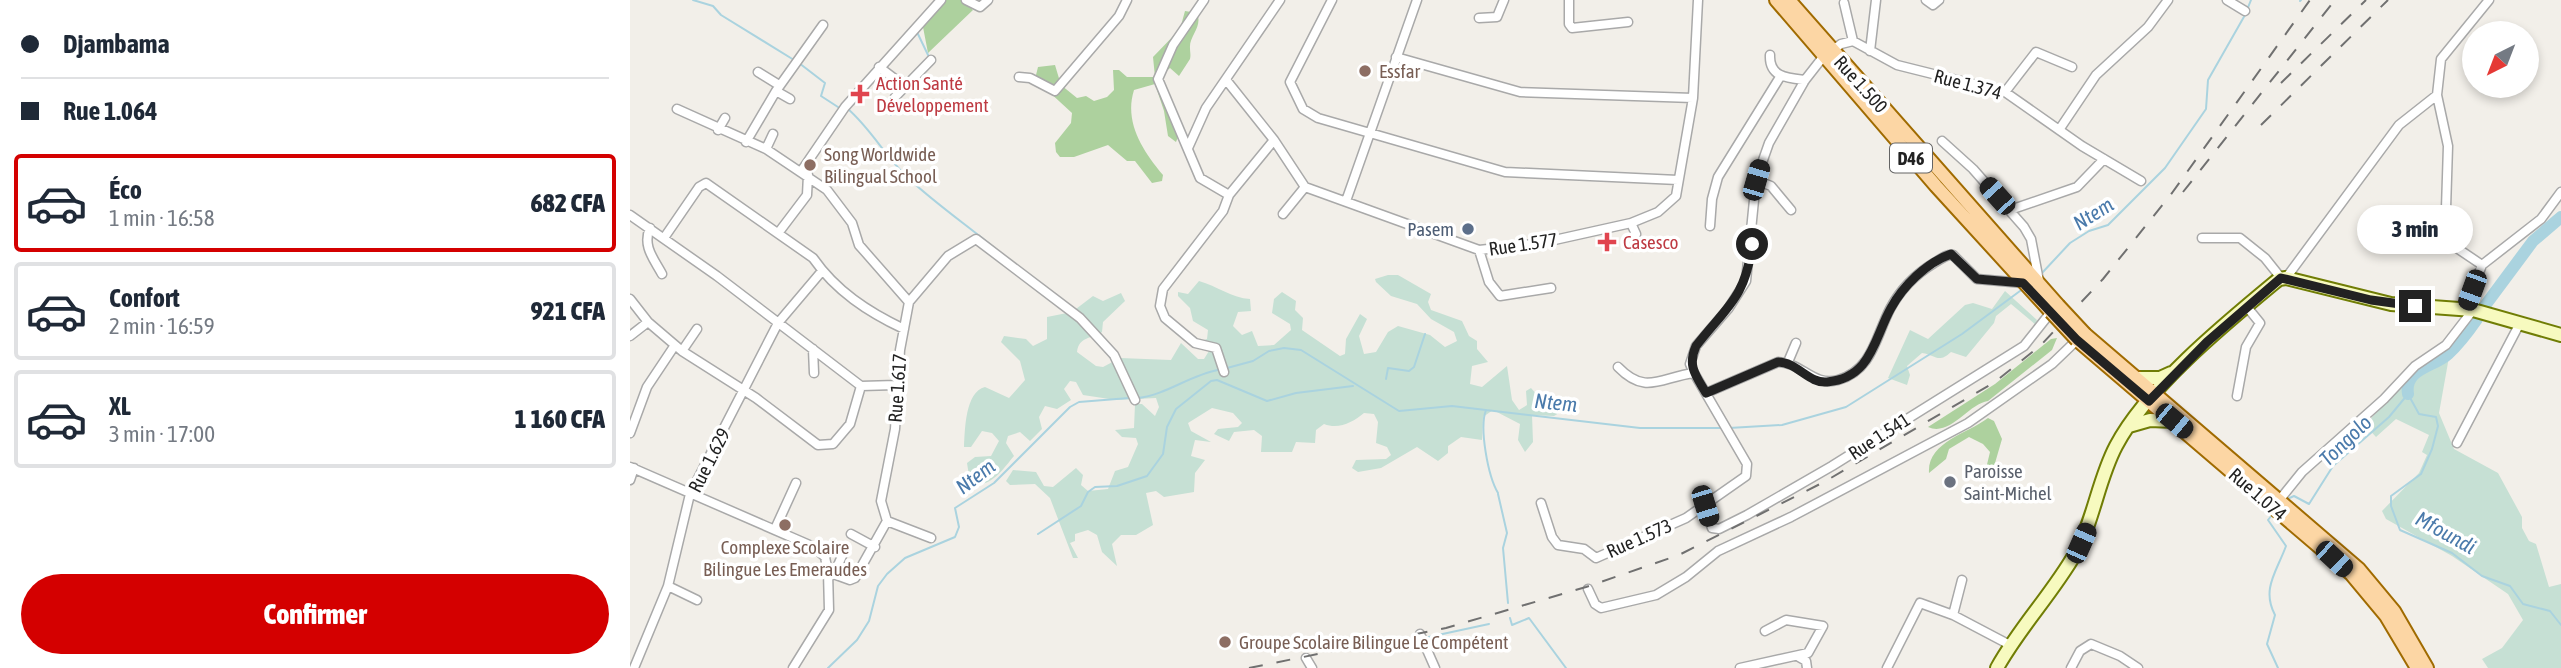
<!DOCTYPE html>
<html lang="fr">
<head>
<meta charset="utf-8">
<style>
	body { margin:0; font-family:"Asap Condensed",sans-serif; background:#f6f6f7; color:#1f2937; height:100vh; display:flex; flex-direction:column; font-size:26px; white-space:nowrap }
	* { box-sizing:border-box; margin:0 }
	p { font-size:23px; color:#747a83 }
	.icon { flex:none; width:38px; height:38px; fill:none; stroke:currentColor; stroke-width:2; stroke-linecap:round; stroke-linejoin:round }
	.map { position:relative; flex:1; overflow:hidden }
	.panel { display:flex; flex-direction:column; background:#fff; width:630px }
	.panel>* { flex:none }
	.top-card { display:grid; align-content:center; height:154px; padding:0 21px; background:#fff }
	.needle { width:46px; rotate:222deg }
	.controls { position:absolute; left:1832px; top:21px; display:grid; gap:14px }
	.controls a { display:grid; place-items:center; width:77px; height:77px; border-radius:50%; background:#fff; box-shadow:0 4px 10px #0003; font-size:35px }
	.end { position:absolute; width:32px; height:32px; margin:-16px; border:9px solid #222; background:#fff; box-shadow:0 0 0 4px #fff }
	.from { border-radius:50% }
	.bubble { position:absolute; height:49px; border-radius:24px; background:#fff; box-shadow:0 4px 10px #0003; font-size:23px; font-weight:800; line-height:49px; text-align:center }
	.car { position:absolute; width:21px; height:42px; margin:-21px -10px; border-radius:9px; box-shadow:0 0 5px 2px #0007; background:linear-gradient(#222 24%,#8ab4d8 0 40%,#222 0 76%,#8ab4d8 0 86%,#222 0) }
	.top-card b { display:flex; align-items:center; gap:24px; height:66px; font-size:26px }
	.top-card b+b { border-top:2px solid #e0e1e3 }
	.top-card i { width:18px; height:18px; background:#1f2937 }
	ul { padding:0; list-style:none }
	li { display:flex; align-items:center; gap:21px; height:98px; margin:0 14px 10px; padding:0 7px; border:4px solid #e0e1e3; border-radius:7px }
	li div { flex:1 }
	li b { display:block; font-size:26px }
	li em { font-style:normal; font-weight:800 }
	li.active { border-color:#d40000 }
	li>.icon { width:63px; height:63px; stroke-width:1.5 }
	.button { display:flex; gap:14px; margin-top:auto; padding:14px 21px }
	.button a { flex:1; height:80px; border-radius:42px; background:#d40000; color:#fff; font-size:28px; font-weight:800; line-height:80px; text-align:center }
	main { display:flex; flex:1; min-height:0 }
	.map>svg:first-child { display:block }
	.forest { fill:#add19e }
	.wetland { fill:#c6e0d4 }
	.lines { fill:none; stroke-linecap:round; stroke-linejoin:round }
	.stream { stroke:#aad3df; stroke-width:2 }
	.river { stroke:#aad3df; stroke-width:12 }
	.street-casing { stroke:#a9a9a9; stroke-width:11 }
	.secondary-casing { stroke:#707d05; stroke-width:16 }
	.primary-casing { stroke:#a06b00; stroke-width:16 }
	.street { stroke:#fff; stroke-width:8 }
	.secondary { stroke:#f7fabf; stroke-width:12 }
	.primary { stroke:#fcd6a4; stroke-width:12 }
	.rail { stroke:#707070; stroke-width:2; stroke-dasharray:14 14; stroke-linecap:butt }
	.primary-bridge-casing { stroke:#a06b00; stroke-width:16; stroke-linecap:butt }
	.primary-bridge { stroke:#fcd6a4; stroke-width:12 }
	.route { stroke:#222; stroke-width:9 }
	.education-dot { fill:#8d6e63; stroke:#fff; stroke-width:2.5 }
	.health-dot { fill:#e0444e; stroke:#fff; stroke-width:2.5 }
	.service-dot { fill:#5c6f8a; stroke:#fff; stroke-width:2.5 }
	.worship-dot { fill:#6b7280; stroke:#fff; stroke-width:2.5 }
	.labels { text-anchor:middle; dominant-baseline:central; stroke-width:7; stroke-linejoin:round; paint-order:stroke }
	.shield { fill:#fff; stroke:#646464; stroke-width:2 }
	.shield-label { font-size:18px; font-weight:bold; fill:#222 }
	.education-label { font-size:19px; fill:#785e54; stroke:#fff; text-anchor:start }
	.health-label { font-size:19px; fill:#be3a42; stroke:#fff; text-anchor:start }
	.street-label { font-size:19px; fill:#222; stroke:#fff }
	.service-label { font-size:19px; fill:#4e5e75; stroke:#fff; text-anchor:end }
	.worship-label { font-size:19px; fill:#5b616d; stroke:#fff; text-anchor:start }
	.water-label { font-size:21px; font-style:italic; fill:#4a7aab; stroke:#fff }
</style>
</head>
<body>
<main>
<section class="panel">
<div class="top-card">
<b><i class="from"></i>Djambama</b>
<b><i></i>Rue 1.064</b>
</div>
<ul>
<li class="active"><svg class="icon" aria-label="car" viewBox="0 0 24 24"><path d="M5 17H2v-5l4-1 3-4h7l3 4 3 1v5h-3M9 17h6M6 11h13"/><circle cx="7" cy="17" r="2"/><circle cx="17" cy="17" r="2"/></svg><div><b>Éco</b><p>1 min · 16:58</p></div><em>682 CFA</em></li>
<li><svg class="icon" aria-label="car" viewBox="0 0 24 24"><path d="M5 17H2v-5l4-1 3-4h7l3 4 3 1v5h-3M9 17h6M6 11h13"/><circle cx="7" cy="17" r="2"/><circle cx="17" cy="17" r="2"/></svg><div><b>Confort</b><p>2 min · 16:59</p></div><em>921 CFA</em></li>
<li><svg class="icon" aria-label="car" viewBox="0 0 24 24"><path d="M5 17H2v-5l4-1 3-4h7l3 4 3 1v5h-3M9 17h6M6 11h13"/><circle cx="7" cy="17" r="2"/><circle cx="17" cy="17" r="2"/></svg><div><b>XL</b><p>3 min · 17:00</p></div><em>1 160 CFA</em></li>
</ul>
<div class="button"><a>Confirmer</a></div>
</section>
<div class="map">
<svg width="1931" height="668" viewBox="0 0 1931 668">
	<rect width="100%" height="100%" fill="#f2efe9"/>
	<path class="forest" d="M316,0H331L343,10L298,53L293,27Z
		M555,11L567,13C573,27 559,36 560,48C560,52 561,55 560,59L549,76L540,68L530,77L552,127L546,142L538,136L534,111L525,84L504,90C494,122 512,150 533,175L532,181L522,183L505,161H497L478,145L444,157H430L426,152L425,143L441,123L442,113L405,79L408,67L425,65L431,85L447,98L456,96L464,101L477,97L484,90L483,70H489L497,77H525L523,57L550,29Z
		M1427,338L1422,350L1358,401C1338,404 1320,437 1298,427L1365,384L1421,339Z
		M1358,418L1364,421L1372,439L1363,470L1357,479L1354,477L1360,452L1353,444L1339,437L1319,449L1316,459L1299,473C1297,442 1337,434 1358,418Z"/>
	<path class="wetland" d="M758,275H768L801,294L798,302L801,310L832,321L839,336L847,341V349L858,362L842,366L840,384L852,387L877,366L882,400L889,410L897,405L896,391L901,388L915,404L929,413L924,416L902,415L903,442L895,452L888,440L890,424L863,410L853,417L852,440L831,437L818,446V453L808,461L787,447L751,468L728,472L722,468L726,460L756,459L761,455L757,447L746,443L748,422L744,414L734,413C723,422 709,430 694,424L686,430L685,443L666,442L662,452H631L632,436L624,430L604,432L599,441L584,434L588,429L608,427L612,423L603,413L582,408L558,423L561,431L581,442L565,440L561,456L575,460L565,473L564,492L534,497L526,491L516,493L523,525L506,535H491L482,544L487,566L472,552L467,535L458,530L445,534V541L440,543L448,558H443L420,498L405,484L380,485L376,481L383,470L406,472L414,486L423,487L446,468L453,475L451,485L458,491L478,489L485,471L498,467L508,444L506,438L492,437L485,430L504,428L505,404H512L525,416L529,407L526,398L486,400L453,395L446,382L440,381L434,389L441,400L427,409L415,406L409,417L412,429L400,441L390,432L378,436L376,443L384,456C373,469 359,491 340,482L337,463L345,457L361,456L369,441L362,433L352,431L341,447H334C335,430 335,392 355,387L379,398L395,380L390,361L371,342L374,336L396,339L403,346L417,339V317L442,312L463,296L473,301L491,293L495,301L473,322L472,332C462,339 449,336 447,352L466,366L473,367L490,358L541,360L551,343L568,359H574L579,351L565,343L577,339L578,330L563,321L560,308L548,296V292L558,294L569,281C587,286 602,298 620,299L621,311L608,312L603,326L612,335L622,331L628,346L644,345L661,330L660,324L642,313L644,299L652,292L666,301L665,310L673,318L672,330L710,356L715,354L716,339L730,314L737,319L729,336L734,354L746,352L758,332L768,326L800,335L815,347L827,341L824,332L801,319L787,304L761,296L746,282L745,279Z
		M1375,291L1407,320L1406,325L1381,304L1366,316L1364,323L1336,357L1321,352C1308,364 1306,355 1292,353L1277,366L1280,375L1277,385L1258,378L1280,330L1298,339L1335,305L1343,303L1362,309Z
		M1812,353L1819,357L1809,413L1824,449L1868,473L1892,517V528L1899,541L1906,544L1919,587L1931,584V668H1858L1852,659L1872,648L1893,620L1878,594L1822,556L1756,519L1752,511L1789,473L1797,455L1792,452L1799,435L1766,419L1746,437L1735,425L1789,366Z"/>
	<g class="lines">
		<path class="stream" d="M63,0L83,6L91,15L164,60
			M1670,1L1671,0
			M1617,10L1621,0
			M286,30L299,57
			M169,63L195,83L191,96L211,109
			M218,109C241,129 255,156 278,178C306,204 338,226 367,250
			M261,115L256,105L262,99
			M1412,273L1440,243L1459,231L1478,225L1535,168L1576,109L1578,80L1615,15
			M597,368L623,361L639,351L654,348L671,350L769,411L822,406L1010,428H1094
			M756,379L758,368L779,371L784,367L795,334
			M508,398C536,395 560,375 588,370
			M856,410C849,428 858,476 868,493
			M1099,428L1152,425L1216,407L1332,334L1394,288
			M868,494L877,533L873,548L878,603
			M1655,500L1664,496L1679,504L1703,466L1759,417L1778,394L1789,414L1806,417L1808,426L1802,449L1791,474L1761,496V506L1770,530L1822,553L1852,576L1880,586L1893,604L1920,611L1931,625
			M1642,515L1638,520L1656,546C1647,571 1631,589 1645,615L1637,644L1648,668
			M408,534L451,506L458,492L465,487L487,486L517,476L533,454L537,427L546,409L581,381L587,380L637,401L666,393L723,386
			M880,618L882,625L899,618L936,668
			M794,638L859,624
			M738,649L761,644
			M198,668L227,640L239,621L248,586L257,574L275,558L325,537L329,527L325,508L364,483L440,407L449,402L499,398"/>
		<path class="river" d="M1854,307L1903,241L1931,217
			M1778,394C1774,368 1804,367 1818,354C1830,343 1838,332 1847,319"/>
		<g class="street-casing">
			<path id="street" d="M336,0L350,7L358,0
				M574,0L543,45L528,79L570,178L599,195
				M702,0L660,82L673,109L688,118L875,172L1048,180
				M939,0V24L942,28L998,22
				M1296,0L1303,5L1309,0
				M1597,0L1615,11
				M1214,3L1223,41
				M849,18L867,17L874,0
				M1240,51L1246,0
				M1140,55C1139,77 1157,78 1175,80
				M766,57L890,92L1063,98
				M249,67L274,86
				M128,72L149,85
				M389,77L400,78L425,91L489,16L497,0
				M597,81L644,140L675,187L849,250L911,243L1001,223L1028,212L1046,196L1063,98L1068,0
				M1375,92L1406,52L1442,67
				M1807,95L1818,146L1815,240L1852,265
				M265,97L301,60
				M160,99L146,91L193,25
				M47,109L136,149L197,190L222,223L229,245L279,302L270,350L265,429L251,501L257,521L225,578L220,580L198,572L199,610L163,668
				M88,130L95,118
				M1429,130L1466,75L1518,27L1538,0
				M1312,141L1343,169L1394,227L1401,239L1409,281
				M116,142L146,91
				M558,148L576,108L650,0
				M136,149L143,134
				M172,170L215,107L311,0
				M1126,180L1141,186L1161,210
				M716,201L787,0
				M1380,210L1447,187L1474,159
				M653,214L675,187
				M0,215L87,276L231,386L266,385
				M1001,223L1006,234
				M1080,226L1082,199L1088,177L1150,77
				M20,228C12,246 24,259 32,274
				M149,232L177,195L178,175
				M34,238L69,187L76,183L183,258C206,291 238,312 274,329
				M1572,238H1610L1635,258L1651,278
				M849,250L859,282L870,296L921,288
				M1656,278L1769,125L1807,95L1811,59L1859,0
				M0,299L18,322L52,351L126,398L188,445L203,444L220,424L231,386
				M279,302L318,256L346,239L450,318L484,355L505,400
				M1835,309L1852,265L1911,219L1931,192
				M0,336L18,322
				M183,349L184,373
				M52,351L67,329
				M1158,362L1166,343
				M988,367C1016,396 1031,377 1064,373
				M594,372L586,348L565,343L535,318L530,306L533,289L593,211L599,195L644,140
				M1076,393L1148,362C1171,362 1183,387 1208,380C1242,371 1246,336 1260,309C1270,290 1286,274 1304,263C1311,259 1316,254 1323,255L1347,279L1393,283
				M1607,396L1616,347L1630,323L1617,307
				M0,433L17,387L45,345
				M1827,443L1890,323
				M0,467L184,547L195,557L198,572
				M0,480L4,468
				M911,503L922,537L928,545L954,549L966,558L1056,518L1116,476L1117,464L1064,373L1060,364L1066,346L1098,309L1116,281L1126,180L1139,143L1175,80L1193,57L1211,44L1223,41L1267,65L1375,92L1452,146L1511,181
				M1647,503L1672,472L1754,399L1785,366L1816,345L1843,310
				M1075,506L1082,528L1089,529L1117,515L1202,466L1394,346L1421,312
				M257,521L301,538
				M145,529L166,483
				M221,534L245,547
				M204,574L212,556
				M38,586L67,600
				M958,589L965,604L971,608L1026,595L1056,577L1088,551L1161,517L1338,423L1422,364L1447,340
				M1323,615L1332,580
				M790,634L805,668
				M1169,657L1176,661L1177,668
				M676,658L682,668
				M4,668L38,586L60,494L148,323L192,271
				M1110,668L1178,653L1193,626L1156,620L1135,631
				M1257,668L1290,603L1323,615L1380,645
				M1441,668L1450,651L1461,644L1490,656L1508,668"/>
		</g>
		<g class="secondary-casing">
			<path id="secondary" d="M1509,378H1530L1541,373
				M1499,426L1520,420L1544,421
				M1367,668C1389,628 1422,594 1445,554C1464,520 1468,480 1486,446C1517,387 1597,322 1649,279L1656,278L1761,304L1843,310L1931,335"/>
		</g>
		<g class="primary-casing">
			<path id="primary" d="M1146,0L1306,186L1421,312
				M1159,0L1428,305
				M1455,334L1729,569L1764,611L1797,668
				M1447,340L1721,574L1756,616L1787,668"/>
		</g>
		<use href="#street" class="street"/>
		<use href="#secondary" class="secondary"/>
		<use href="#primary" class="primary"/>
		<path class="rail" d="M1651,83L1736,0
			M1631,125L1758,0
			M1553,192L1705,0
			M619,668L816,628L956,587L1049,555L1194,482L1365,382L1411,345L1473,279L1542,193L1680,0"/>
		<g class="primary-bridge-casing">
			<path id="primary-bridge" d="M1428,305L1455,334
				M1421,312L1447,340"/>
		</g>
		<use href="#primary-bridge" class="primary-bridge"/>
	</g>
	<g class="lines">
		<path class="route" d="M1122,244C1116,298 1096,307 1066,346C1057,366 1066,376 1076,393L1148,362C1167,362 1179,384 1197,382C1242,378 1244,338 1261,308C1273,286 1296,263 1321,254L1347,279L1393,283L1447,340L1519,401L1577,342L1651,278L1741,300L1785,306"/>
	</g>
	<g class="education-dot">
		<circle cx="735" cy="71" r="7"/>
		<circle cx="180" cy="165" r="7"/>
		<circle cx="155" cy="525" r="7"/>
		<circle cx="595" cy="642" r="7"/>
	</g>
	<g class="health-dot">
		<path d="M226.5 83.5h7v7h7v7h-7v7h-7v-7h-7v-7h7z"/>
		<path d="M973.5 231.5h7v7h7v7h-7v7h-7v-7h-7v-7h7z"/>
	</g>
	<circle class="service-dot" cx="838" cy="229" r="7"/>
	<circle class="worship-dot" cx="1320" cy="482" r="7"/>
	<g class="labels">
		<rect class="shield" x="1260" y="143.5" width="42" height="29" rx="5"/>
		<g class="shield-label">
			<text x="1281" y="158">D46</text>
		</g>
		<g class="education-label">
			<text x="749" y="71">Essfar</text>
			<text x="194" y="154">Song Worldwide<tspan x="194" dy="22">Bilingual School</tspan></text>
			<text x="155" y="547" text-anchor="middle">Complexe Scolaire<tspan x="155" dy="22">Bilingue Les Emeraudes</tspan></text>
			<text x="609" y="642">Groupe Scolaire Bilingue Le Compétent</text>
		</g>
		<g class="health-label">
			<text x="246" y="83">Action Santé<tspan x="246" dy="22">Développement</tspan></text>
			<text x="993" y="242">Casesco</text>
		</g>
		<g class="street-label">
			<text transform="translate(1231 84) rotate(48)">Rue 1.500</text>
			<text transform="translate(1338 84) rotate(15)">Rue 1.374</text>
			<text transform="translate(893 244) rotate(-8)">Rue 1.577</text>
			<text transform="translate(267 388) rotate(-86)">Rue 1.617</text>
			<text transform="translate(1249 436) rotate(-33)">Rue 1.541</text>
			<text transform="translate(79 460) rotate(-63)">Rue 1.629</text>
			<text transform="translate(1628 494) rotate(41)">Rue 1.074</text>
			<text transform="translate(1009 538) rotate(-24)">Rue 1.573</text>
		</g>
		<g class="service-label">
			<text x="824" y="229">Pasem</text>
		</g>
		<g class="worship-label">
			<text x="1334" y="471">Paroisse<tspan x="1334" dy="22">Saint-Michel</tspan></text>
		</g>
		<g class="water-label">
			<text transform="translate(1463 213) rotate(-32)">Ntem</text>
			<text transform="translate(926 402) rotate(6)">Ntem</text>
			<text transform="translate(1715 440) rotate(-44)">Tongolo</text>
			<text transform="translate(345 476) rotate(-37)">Ntem</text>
			<text transform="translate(1816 532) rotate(29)">Mfoundi</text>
		</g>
	</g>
</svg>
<div class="controls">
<a><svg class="needle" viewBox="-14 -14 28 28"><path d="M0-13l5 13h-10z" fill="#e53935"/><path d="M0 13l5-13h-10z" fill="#747a83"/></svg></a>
</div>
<i class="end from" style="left:1122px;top:244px"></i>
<i class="end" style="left:1785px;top:306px"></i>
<div class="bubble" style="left:1727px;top:205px;width:116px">3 min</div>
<i class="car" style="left:1126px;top:180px;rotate:16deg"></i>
<i class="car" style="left:1367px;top:196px;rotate:318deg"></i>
<i class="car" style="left:1842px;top:290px;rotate:200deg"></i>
<i class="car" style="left:1544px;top:421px;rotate:130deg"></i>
<i class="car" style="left:1075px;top:506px;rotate:163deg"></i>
<i class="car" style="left:1451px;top:543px;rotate:24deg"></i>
<i class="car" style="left:1704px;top:559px;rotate:133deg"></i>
</div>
</main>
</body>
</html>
